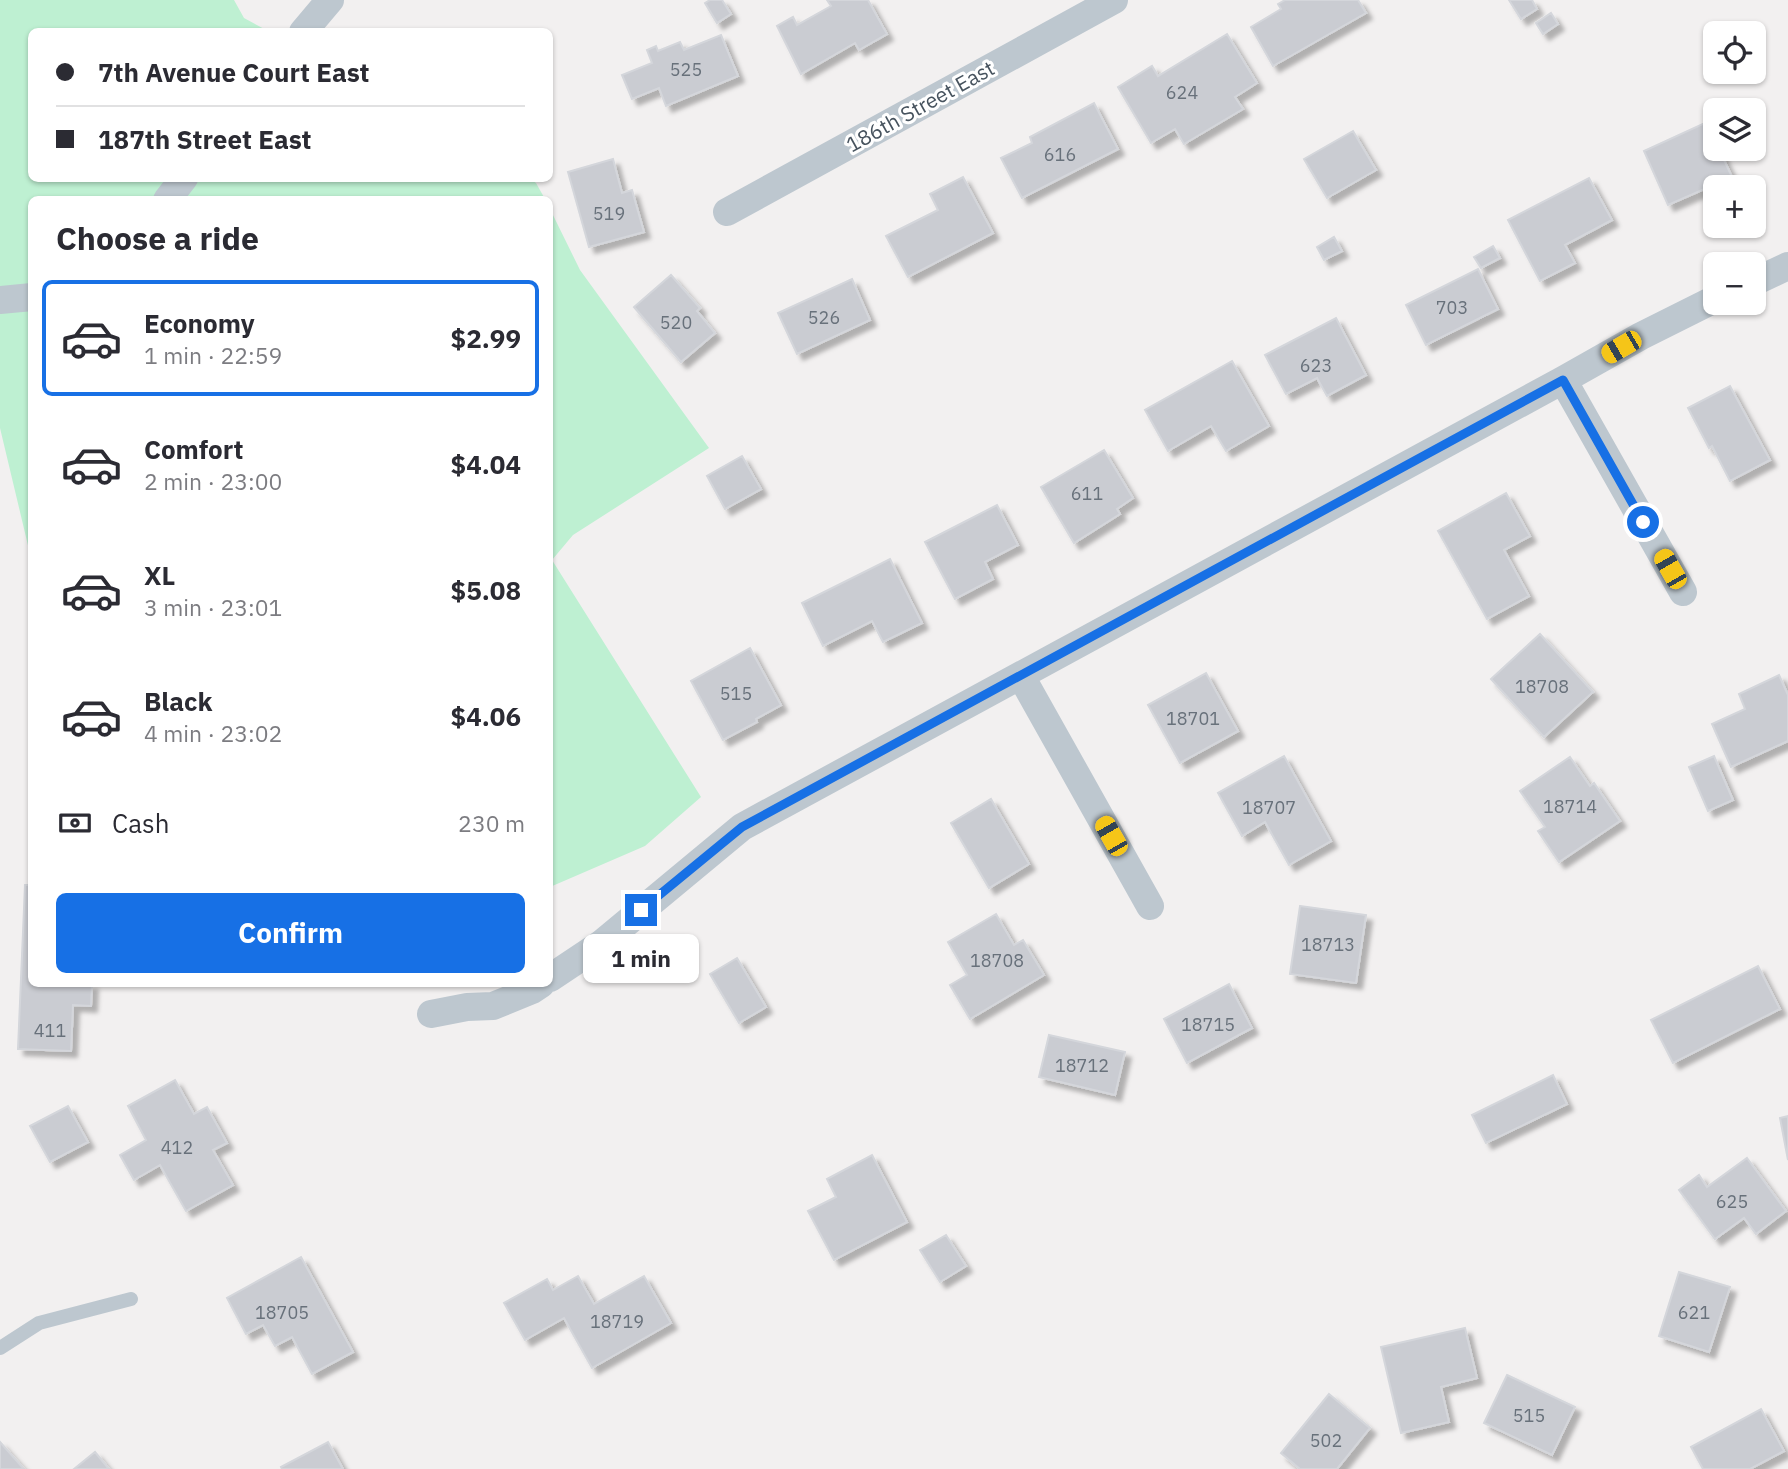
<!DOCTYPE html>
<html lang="en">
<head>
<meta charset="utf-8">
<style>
	body { margin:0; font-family:"IBM Plex Sans",sans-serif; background:#f2f2f3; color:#2b2b33; height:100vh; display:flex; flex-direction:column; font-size:26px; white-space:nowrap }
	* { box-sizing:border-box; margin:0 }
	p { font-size:23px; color:#7c7c81 }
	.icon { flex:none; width:38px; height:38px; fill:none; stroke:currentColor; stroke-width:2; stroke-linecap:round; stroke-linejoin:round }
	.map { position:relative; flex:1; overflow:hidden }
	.details { position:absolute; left:28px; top:196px; width:525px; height:791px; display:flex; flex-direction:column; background:#fff; border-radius:10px; box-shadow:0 2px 5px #0004 }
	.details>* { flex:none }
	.hud { position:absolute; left:28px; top:28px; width:525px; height:154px; border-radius:10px; box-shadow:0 2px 5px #0004; display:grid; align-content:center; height:154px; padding:0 28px; background:#fff }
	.fabs { position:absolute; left:1703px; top:21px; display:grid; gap:14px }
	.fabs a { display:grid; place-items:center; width:63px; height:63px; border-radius:10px; background:#fff; box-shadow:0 2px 5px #0004; font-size:35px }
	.end { position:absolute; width:32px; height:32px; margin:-16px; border:9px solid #1770e5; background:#fff; box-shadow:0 0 0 4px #fff }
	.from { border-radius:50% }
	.bubble { position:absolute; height:49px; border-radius:10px; background:#fff; box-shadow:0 2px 5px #0004; font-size:23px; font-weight:700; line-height:49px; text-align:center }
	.car { position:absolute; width:21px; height:42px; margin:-21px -10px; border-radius:9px; box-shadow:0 0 5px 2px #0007; background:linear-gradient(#f5c518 24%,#345 0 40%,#f5c518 0 76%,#345 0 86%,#f5c518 0) }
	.hud b { display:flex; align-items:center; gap:24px; height:66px; font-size:26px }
	.hud b+b { border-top:2px solid #e1e1e2 }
	.hud i { width:18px; height:18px; background:#2b2b33 }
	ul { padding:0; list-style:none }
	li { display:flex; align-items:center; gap:21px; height:116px; margin:0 14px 10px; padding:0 14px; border:4px solid transparent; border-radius:10px }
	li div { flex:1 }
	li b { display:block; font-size:26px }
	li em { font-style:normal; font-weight:700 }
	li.selected { border-color:#1770e5 }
	li>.icon { width:63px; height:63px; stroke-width:1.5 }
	h2 { padding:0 28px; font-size:32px; line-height:84px }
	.pay { display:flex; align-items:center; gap:18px; height:77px; padding:0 28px; font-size:26px }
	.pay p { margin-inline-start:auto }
	.cta { display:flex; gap:14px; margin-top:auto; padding:14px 28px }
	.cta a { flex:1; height:80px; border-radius:10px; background:#1770e5; color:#fff; font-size:28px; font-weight:700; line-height:80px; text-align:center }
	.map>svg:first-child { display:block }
	.green { fill:#bef0d2 }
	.building { fill:#caccd2; stroke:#d4d6db; stroke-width:2; filter:url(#shadow) }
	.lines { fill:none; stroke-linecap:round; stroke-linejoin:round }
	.lane { stroke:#bdc7cf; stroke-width:14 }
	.street { stroke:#bdc7cf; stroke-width:28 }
	.route { stroke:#1770e5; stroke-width:9 }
	.labels { text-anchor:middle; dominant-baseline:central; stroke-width:6; stroke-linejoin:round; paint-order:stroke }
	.number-label { font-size:18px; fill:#68717b }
	.street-label { font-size:21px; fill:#47535e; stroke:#fff }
</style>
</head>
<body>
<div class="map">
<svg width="1788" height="1469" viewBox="0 0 1788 1469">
	<defs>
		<filter id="shadow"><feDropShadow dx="6" dy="6" stdDeviation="2" flood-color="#0004"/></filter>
	</defs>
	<rect width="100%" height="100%" fill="#f2f0f0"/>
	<path class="green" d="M0,0H234L244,18L268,31L32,32V178H529L536,183L545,199L32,200L31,558L0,428Z
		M550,209L580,270L709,448L573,535L552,560L701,797L645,846L550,887Z"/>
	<path class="building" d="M710,0H722L731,14L717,23L705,3Z
		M827,0H868L887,34L859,50L855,43L801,74L777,26L793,17L797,25L831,6Z
		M1285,0H1358L1366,13L1273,66L1251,27L1281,9L1278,4Z
		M1509,0H1532L1537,9L1521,19Z
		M1551,13L1558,24L1543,34L1536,23Z
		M1227,34L1257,83L1235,97L1243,109L1184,144L1175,129L1151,143L1118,87L1152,66L1158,76Z
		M721,35L738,76L666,106L659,88L632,99L622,75L652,63L647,50L656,46L658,51L680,42L684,50Z
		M1094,103L1118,149L1022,198L1001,158L1032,143L1030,137Z
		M1707,122L1715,139V149H1719L1732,177L1668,205L1644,151Z
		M1353,131L1376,170L1327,198L1304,159Z
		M613,159L622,193L632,190L644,232L589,247L568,172Z
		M963,177L993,233L908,277L886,236L938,210L930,194Z
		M1589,178L1612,220L1565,245L1575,263L1540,281L1508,220Z
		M1334,237L1342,251L1324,260L1317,247Z
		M1493,246L1500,258L1481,268L1474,257Z
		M1478,269L1498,309L1426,345L1406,305Z
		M671,275L700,308L697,311L715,333L681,362L634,307Z
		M852,279L870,320L797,354L778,313Z
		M1336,318L1366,375L1327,396L1317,378L1286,394L1265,355Z
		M1232,361L1269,426L1226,451L1211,426L1168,451L1145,410Z
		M1730,386L1770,460L1730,481L1712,446L1709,448L1688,408Z
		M1104,450L1133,498L1117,509L1120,514L1074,543L1041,487Z
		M742,456L761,489L725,509L707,476Z
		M1506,493L1530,536L1504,550L1529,596L1487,619L1438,531Z
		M997,505L1018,545L985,562L993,579L955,599L925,542Z
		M890,559L922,623L883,642L872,621L823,646L802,603Z
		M1540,634L1593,692L1544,737L1491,679Z
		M750,648L781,705L756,719L757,722L723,740L691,681Z
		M1206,673L1238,731L1180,763L1148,705Z
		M1779,675L1788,695V741L1731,767L1712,724L1745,709L1739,694Z
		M1284,756L1331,841L1289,865L1265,822L1242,836L1218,793Z
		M1714,756L1733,800L1708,811L1689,767Z
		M1570,757L1590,786L1594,783L1620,821L1559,862L1538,831L1545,827L1520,791Z
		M991,799L1029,864L989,888L951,823Z
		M25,885H32V984H92L91,1006L73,1005L71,1051L18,1049Z
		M1300,906L1366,915L1356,983L1290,974Z
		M996,914L1014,945L1023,940L1044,975L970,1019L950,985L967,975L948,942Z
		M737,958L766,1007L739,1023L710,974Z
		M1758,966L1780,1009L1673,1063L1651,1020Z
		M1229,984L1252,1028L1187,1063L1164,1019Z
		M1049,1035L1125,1052L1115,1095L1039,1077Z
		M1553,1075L1567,1104L1486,1143L1472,1115Z
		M175,1080L194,1114L207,1107L227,1143L213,1150L233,1185L186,1211L160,1165L134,1180L120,1155L146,1140L128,1106Z
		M68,1106L88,1142L50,1162L30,1126Z
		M1788,1116V1160L1780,1118Z
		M872,1155L907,1222L834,1260L808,1211L836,1197L827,1179Z
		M1747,1158L1786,1211L1756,1234L1744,1218L1715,1239L1679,1190L1699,1175L1707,1187Z
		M946,1235L966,1266L940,1282L920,1250Z
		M301,1257L353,1352L312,1374L292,1337L275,1346L263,1325L246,1334L227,1298Z
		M1679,1272L1730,1287L1709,1352L1659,1336Z
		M578,1276L594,1304L644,1276L671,1323L592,1368L564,1318L525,1340L504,1303L547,1279L553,1290Z
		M1465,1328L1477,1378L1441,1387L1449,1422L1401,1433L1381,1347Z
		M1507,1375L1575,1407L1552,1455L1484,1423Z
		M1329,1394L1370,1428L1337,1469H1300L1281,1453Z
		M1761,1409L1784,1451L1750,1469H1703L1691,1447Z
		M0,1442L24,1469H0Z
		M328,1442L343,1469H282L281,1467Z
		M95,1452L109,1469H74Z"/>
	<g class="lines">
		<path class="lane" d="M0,1348L39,1323L131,1299"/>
		<path class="street" d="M303,32L330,0
			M167,200L184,178
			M727,212L1114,0
			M1754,282L1788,266
			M0,300L32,297
			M1563,380L1683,592
			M1021,676L1150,906
			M550,978L601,944L742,827L1563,380L1641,336L1715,299
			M431,1014L467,1007L493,1006L532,990L541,984"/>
	</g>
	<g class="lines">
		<path class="route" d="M641,910L742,827L1563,380L1643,522"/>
	</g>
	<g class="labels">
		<g class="number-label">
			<text x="686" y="69">525</text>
			<text x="1182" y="92">624</text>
			<text x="1060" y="154">616</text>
			<text x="609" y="213">519</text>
			<text x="1452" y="307">703</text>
			<text x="824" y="317">526</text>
			<text x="676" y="322">520</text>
			<text x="1316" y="365">623</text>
			<text x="1087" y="493">611</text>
			<text x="1542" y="686">18708</text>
			<text x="736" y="693">515</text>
			<text x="1193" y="718">18701</text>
			<text x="1570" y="806">18714</text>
			<text x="1269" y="807">18707</text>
			<text x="1328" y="944">18713</text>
			<text x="997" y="960">18708</text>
			<text x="1208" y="1024">18715</text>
			<text x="50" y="1030">411</text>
			<text x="1082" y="1065">18712</text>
			<text x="177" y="1147">412</text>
			<text x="1732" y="1201">625</text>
			<text x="282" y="1312">18705</text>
			<text x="1694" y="1312">621</text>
			<text x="617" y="1321">18719</text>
			<text x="1529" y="1415">515</text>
			<text x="1326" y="1440">502</text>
		</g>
		<g class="street-label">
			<text transform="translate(920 106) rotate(-29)">186th Street East</text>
		</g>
	</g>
</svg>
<div class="fabs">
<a><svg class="icon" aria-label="locate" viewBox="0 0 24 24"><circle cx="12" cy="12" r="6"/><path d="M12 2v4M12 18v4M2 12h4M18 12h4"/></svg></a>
<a><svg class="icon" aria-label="layers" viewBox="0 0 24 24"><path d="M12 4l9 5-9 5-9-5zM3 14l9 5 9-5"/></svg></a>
<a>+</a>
<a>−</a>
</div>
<i class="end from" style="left:1643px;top:522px"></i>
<i class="end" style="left:641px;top:910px"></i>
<div class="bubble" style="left:583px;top:934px;width:116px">1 min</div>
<i class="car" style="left:1621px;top:347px;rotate:240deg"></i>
<i class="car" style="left:1670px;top:569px;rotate:330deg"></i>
<i class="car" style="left:1111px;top:836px;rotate:330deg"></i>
<div class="hud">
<b><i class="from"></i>7th Avenue Court East</b>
<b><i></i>187th Street East</b>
</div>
<section class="details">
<h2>Choose a ride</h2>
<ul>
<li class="selected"><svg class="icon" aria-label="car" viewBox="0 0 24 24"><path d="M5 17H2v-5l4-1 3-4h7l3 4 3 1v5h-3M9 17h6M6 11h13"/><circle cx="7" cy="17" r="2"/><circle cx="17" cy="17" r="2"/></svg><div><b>Economy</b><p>1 min · 22:59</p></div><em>$2.99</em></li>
<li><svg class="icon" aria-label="car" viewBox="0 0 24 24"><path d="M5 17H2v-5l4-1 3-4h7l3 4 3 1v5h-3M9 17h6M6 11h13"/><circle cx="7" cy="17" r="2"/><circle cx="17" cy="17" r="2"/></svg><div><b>Comfort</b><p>2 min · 23:00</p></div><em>$4.04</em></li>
<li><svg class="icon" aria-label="car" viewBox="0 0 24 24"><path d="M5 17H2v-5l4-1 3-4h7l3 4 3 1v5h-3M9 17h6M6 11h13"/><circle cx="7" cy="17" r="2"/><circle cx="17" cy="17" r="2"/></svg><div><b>XL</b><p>3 min · 23:01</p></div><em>$5.08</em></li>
<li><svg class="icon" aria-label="car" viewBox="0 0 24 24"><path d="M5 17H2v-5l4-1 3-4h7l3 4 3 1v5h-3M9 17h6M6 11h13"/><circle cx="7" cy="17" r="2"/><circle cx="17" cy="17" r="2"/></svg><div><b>Black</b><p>4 min · 23:02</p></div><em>$4.06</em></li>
</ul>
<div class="pay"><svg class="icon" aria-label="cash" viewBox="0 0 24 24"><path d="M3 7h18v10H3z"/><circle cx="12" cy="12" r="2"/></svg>Cash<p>230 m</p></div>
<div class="cta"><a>Confirm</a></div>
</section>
</div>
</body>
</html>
